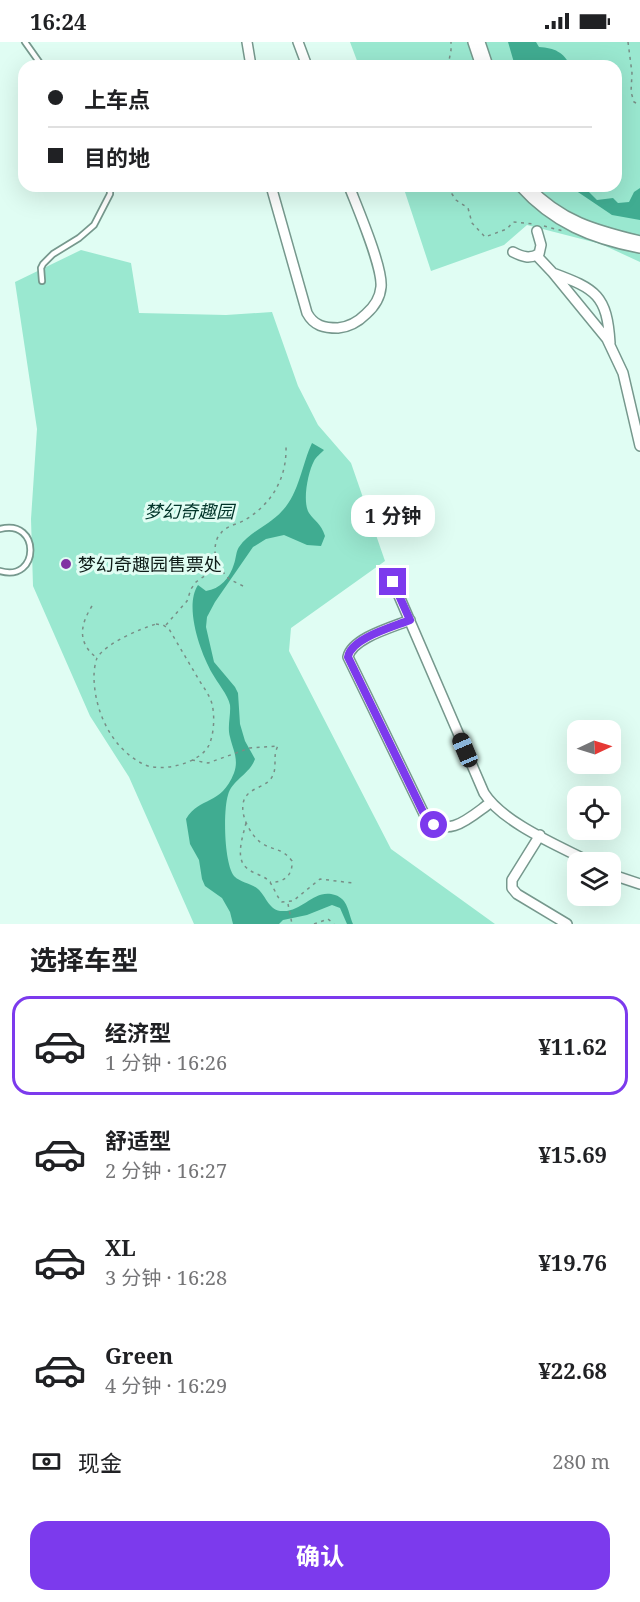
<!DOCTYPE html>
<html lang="zh">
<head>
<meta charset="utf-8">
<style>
	body { margin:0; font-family:"Noto Serif","Noto Sans SC",serif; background:#f2f2f2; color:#202124; height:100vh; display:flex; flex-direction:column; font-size:22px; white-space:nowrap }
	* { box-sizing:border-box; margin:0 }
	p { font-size:20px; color:#757577 }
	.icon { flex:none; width:33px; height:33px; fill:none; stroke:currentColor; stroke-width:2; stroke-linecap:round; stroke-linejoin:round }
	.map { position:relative; height:882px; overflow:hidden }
	.side { display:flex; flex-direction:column; background:#fff; flex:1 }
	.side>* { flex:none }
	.top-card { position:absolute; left:18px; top:18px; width:604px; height:132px; border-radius:18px; box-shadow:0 6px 24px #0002; display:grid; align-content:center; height:132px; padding:0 30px; background:#fff }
	.needle { width:39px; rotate:86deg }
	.controls { position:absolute; left:567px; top:678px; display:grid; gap:12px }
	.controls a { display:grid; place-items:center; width:54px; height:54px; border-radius:12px; background:#fff; box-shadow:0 6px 24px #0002; font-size:30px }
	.end { position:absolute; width:27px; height:27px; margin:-14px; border:8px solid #7c3aed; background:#fff; box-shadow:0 0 0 3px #fff }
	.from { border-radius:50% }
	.bubble { position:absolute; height:42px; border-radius:18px; background:#fff; box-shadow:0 6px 24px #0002; font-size:20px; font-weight:700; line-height:42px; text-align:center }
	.car { position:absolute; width:18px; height:36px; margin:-18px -9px; border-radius:8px; box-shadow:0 0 4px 2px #0007; background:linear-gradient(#222 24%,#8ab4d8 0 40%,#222 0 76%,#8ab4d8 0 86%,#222 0) }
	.top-card b { display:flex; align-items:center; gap:21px; height:57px; font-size:22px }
	.top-card b+b { border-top:2px solid #e0e0e0 }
	.top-card i { width:15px; height:15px; background:#202124 }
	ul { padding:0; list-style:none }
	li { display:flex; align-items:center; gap:18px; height:99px; margin:0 12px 9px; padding:0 18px; border:3px solid transparent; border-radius:18px }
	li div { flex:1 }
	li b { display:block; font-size:22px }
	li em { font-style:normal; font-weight:700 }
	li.selected { border-color:#7c3aed }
	li>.icon { width:54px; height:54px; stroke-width:1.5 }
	h2 { padding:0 30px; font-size:27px; line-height:72px }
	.pay { display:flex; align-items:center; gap:15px; height:66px; padding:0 30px; font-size:22px }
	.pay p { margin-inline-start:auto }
	.action { display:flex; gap:12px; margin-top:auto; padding:12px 30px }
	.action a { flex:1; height:69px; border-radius:18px; background:#7c3aed; color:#fff; font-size:24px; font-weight:700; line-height:69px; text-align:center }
	.status { display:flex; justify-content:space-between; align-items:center; height:42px; padding:0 30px; background:#fff; direction:ltr }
	.status svg { height:16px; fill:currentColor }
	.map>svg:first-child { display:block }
	.green { fill:#9ae8d0 }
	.water { fill:#40ac91 }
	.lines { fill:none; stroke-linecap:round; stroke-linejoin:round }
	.lane-casing { stroke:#76988d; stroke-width:8 }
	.street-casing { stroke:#76988d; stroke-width:12 }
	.path { stroke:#788e86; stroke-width:1.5; stroke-dasharray:3 4.5; stroke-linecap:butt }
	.lane { stroke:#fff; stroke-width:4.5 }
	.street { stroke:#fff; stroke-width:9 }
	.route { stroke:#7c3aed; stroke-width:8 }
	.poi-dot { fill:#8133a3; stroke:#e0fdf3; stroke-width:2 }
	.labels { text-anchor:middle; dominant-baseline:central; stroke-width:6; stroke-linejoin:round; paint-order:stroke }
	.park-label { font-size:18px; font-style:italic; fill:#013429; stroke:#e0fdf3 }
	.poi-label { font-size:18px; fill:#0f1c18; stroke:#e0fdf3; text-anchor:start }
</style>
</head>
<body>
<div class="status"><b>16:24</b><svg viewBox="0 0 49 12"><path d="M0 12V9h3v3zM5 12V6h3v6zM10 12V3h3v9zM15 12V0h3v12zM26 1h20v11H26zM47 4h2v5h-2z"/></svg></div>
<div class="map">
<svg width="640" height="882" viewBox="0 0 640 882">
	<rect width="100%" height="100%" fill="#e0fdf3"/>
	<path class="green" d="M350,0H640V220L601,202L527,183L504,203L431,229L403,144H616V24H359Z
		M81,208L131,221L139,271L226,273L272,270L298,344L318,383L351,421L385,519L291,586L289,609L391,807L495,882H194L129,735L90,674L33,544L31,477L37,387L15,240Z"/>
	<path class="water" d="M508,0H536L539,5C555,6 563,10 571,24H515Z
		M569,144H583L597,158L613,156L618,161L629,160L634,150L640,146V178L612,173Z
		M312,401L324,408C321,411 316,415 314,419C308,430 302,460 309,471C315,480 321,481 325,494L321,504L307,503L284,493L266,497L253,505L215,560L207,575L206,585L214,620L235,645L238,651L240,682L245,699L255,717C250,732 232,738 228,753C223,769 224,821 234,834C241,841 251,841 258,847C267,855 269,870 284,869C303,869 315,846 335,853C348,857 348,870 353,882H347L340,866L332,863L307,873L283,878L279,882H233L230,870L222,856L205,844L202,837L199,818L190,802L186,777C200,754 221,764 234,731C239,717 233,708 230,695C227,685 231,673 230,663C228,653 217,640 212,631C200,610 184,564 198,543L206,549C220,547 230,536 234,522C236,517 236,509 239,505C250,489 270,483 282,469C299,452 302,422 312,401Z"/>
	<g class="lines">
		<g class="lane-casing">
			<path id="lane" d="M25,0L42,24
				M42,239L41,226L43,222L53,212L79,196L94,183L110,152V144
				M0,487C41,476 40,541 0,529"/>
		</g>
		<g class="street-casing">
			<path id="street" d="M247,0L251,24
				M298,0L307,24
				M473,0L481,24
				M480,0L488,24
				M271,144L307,271C314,284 324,286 338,286C349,285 358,280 366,272C374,265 380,256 381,245C383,225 357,165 349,144
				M520,144C553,181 592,197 640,206
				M528,144C561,179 595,188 640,199
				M513,210C523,215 529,217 539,212L541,203L537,189
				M536,213L553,231L607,297L623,331L640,404
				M553,231C596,247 607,253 610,301
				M393,540L484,751C503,781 559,804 590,820
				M410,578C393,585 352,596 348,615L426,776C449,797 469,776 490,761
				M540,793L512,838V846L517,852L567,882
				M610,832L640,842"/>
		</g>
		<path class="path" d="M628,0L632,31L631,50L634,60L640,63
			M448,24L451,8V0
			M451,144L452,152L456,158L468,166L472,181L485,195L507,187L513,180L534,182
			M544,184L563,189
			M243,544L229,537L216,522C215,512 213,499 221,491C226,484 238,482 245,478C273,461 287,435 286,404
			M92,564C80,583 77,601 97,616
			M156,582L163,583L169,587C179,604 189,621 199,638C204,646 210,654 212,662C215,674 214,692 209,703C200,722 160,731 143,722C111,706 94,668 94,634C94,629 95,621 97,616C106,601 140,587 156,582Z
			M166,583L187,559L191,547L196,540L217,525
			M192,718L208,721L250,706L278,704C272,714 278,725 272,735C266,746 249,745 244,758C239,772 250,792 260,800C272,809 282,805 292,819C293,834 283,841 270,840
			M246,781C243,794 234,818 248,827C254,832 263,833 269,839C274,845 276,854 282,860L293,859L320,837L353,841
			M288,862L292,882
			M314,882L328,877L334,882"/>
		<use href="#lane" class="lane"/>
		<use href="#street" class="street"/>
	</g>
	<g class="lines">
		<path class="route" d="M393,540L410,578C393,585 351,596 348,615L426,776L434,783"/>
	</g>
	<circle class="poi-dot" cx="66" cy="522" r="6"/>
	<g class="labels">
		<g class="park-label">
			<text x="189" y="469">梦幻奇趣园</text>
		</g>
		<g class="poi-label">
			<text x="78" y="522">梦幻奇趣园售票处</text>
		</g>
	</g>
</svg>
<div class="controls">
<a><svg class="needle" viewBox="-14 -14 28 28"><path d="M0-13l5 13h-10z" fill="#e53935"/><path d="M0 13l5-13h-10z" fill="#757577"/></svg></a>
<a><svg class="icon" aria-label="locate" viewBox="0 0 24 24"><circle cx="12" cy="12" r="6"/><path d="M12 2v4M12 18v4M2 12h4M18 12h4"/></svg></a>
<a><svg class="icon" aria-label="layers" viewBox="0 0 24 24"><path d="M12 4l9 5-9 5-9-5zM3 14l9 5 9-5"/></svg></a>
</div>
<i class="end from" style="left:434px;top:783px"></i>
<i class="end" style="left:393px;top:540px"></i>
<div class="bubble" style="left:351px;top:453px;width:84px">1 分钟</div>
<i class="car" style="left:465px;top:708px;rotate:337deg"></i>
<div class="top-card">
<b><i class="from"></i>上车点</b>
<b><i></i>目的地</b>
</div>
</div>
<section class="side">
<h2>选择车型</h2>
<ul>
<li class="selected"><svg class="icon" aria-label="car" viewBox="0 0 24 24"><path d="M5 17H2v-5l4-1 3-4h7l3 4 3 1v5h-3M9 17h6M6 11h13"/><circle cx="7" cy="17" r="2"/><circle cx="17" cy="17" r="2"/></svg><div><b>经济型</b><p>1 分钟 · 16:26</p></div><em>¥11.62</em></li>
<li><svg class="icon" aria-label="car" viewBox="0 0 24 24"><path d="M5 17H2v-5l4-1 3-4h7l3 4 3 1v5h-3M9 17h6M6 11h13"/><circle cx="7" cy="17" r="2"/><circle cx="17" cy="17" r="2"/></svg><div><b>舒适型</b><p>2 分钟 · 16:27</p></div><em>¥15.69</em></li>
<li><svg class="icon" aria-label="car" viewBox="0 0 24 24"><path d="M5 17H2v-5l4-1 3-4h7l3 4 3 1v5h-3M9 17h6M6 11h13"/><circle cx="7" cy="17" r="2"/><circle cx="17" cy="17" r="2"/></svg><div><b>XL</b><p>3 分钟 · 16:28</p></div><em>¥19.76</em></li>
<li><svg class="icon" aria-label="car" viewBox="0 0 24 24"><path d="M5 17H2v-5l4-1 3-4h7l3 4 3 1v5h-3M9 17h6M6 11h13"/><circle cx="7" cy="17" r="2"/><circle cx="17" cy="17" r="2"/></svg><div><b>Green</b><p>4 分钟 · 16:29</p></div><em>¥22.68</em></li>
</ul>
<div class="pay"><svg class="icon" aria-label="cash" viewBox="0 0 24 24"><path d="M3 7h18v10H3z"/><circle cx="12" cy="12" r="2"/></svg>现金<p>280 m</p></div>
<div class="action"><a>确认</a></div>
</section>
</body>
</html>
